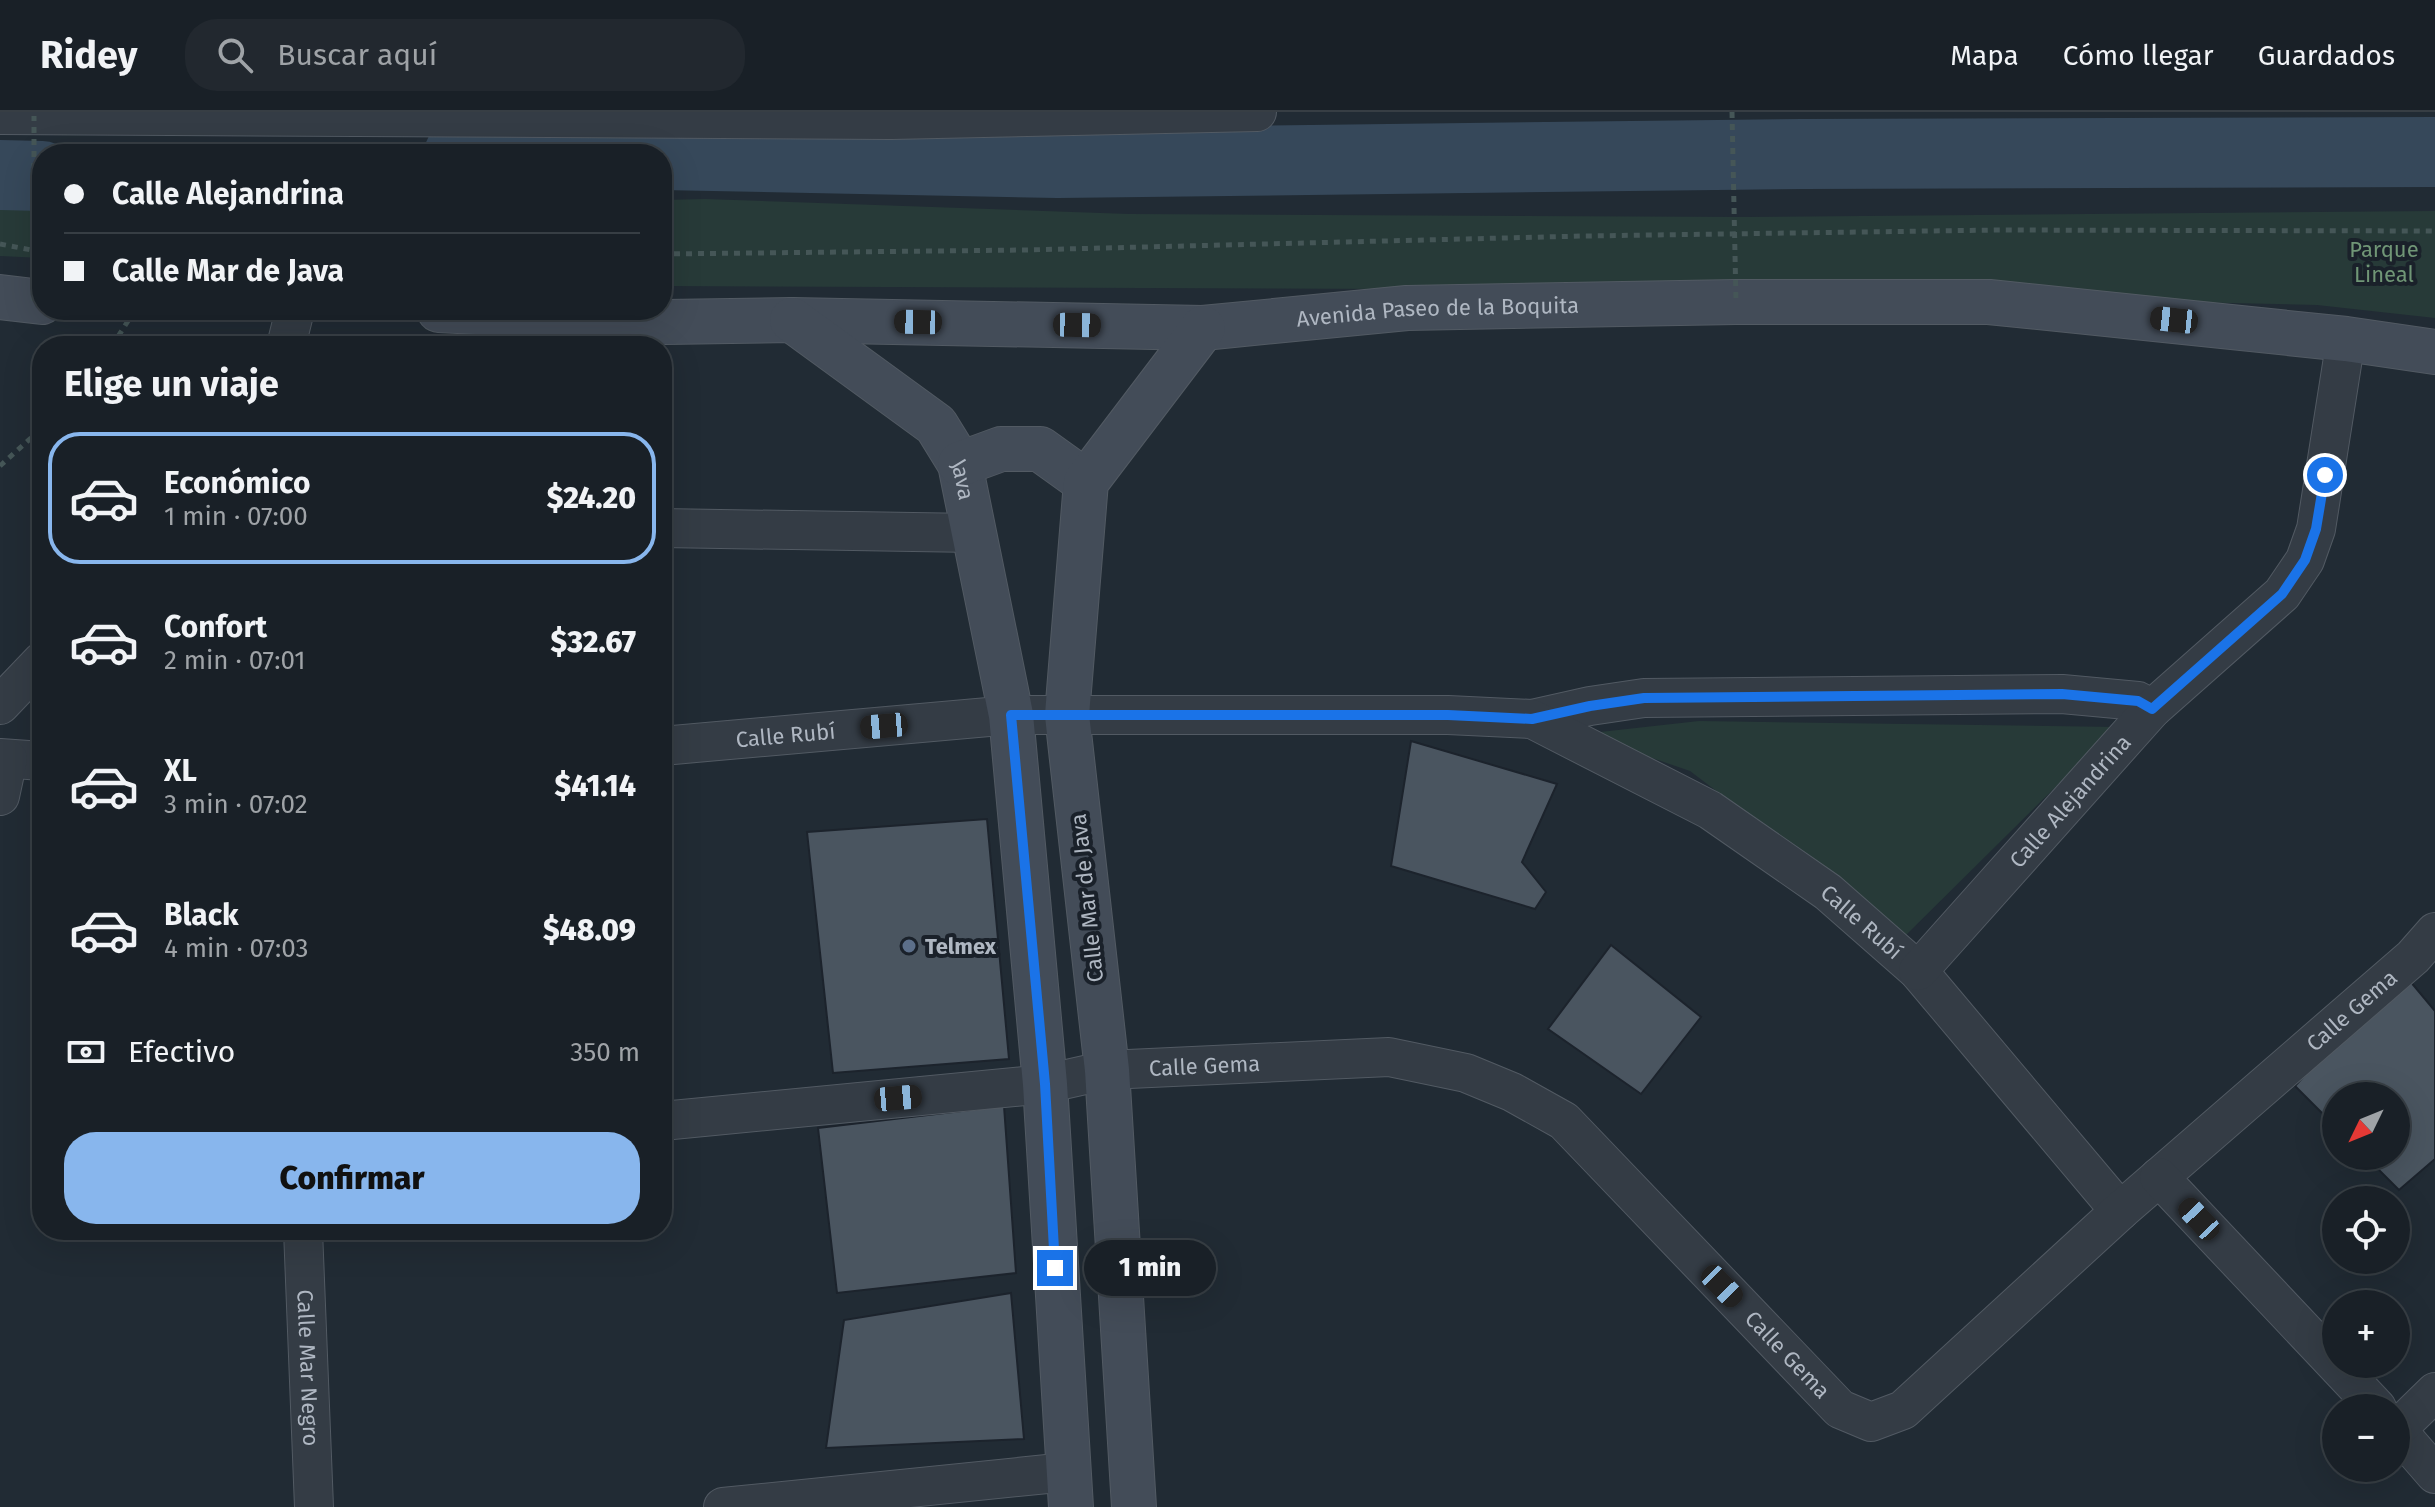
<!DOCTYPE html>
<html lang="es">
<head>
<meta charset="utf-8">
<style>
	body { margin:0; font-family:"Fira Sans",sans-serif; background:#22282f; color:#f1f3f6; height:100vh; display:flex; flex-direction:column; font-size:30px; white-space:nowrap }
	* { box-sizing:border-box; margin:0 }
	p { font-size:26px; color:#9fa3a7 }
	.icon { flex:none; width:44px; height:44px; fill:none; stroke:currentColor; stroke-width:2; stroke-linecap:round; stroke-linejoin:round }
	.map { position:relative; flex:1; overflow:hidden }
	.panel { position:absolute; left:32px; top:224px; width:640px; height:904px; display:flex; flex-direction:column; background:#192027; border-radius:32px; box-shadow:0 8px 32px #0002,0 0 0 2px #373e44 }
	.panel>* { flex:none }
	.hud { position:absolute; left:32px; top:32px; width:640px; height:176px; border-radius:32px; box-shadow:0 8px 32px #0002,0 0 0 2px #373e44; display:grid; align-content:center; height:176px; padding:0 32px; background:#192027 }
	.needle { width:52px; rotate:227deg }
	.fabs { position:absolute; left:2322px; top:970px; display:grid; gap:16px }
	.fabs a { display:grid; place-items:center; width:88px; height:88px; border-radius:50%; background:#192027; box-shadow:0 8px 32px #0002,0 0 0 2px #373e44; font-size:40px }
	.end { position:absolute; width:36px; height:36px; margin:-18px; border:10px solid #1a73e8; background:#fff; box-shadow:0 0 0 4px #fff }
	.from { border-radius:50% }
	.bubble { position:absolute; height:56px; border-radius:28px; background:#192027; box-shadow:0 8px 32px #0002,0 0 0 2px #373e44; font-size:26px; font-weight:800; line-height:56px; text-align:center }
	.car { position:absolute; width:24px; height:48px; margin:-24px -12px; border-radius:10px; box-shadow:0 0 6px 2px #0007; background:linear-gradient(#222 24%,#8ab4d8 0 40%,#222 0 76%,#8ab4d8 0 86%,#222 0) }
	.hud b { display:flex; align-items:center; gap:28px; height:76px; font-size:30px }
	.hud b+b { border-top:2px solid #373e44 }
	.hud i { width:20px; height:20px; background:#f1f3f6 }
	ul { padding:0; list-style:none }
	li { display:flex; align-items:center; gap:24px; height:132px; margin:0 16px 12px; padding:0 16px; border:4px solid transparent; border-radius:32px }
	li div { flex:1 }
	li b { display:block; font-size:30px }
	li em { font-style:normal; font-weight:800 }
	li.selected { border-color:#88b6ed }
	li>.icon { width:72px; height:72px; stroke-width:1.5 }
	h2 { padding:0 32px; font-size:36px; line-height:96px }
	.pay { display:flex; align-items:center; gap:20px; height:88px; padding:0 32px; font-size:30px }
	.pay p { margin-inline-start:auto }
	.button { display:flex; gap:16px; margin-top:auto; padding:16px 32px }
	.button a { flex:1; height:92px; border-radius:32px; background:#88b6ed; color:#111; font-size:32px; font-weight:800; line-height:92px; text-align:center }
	header { display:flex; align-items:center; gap:48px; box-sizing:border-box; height:112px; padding:0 40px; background:#192027; border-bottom:2px solid #373e44 }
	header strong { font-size:38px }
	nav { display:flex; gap:44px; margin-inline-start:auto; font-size:28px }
	.search { width:560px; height:72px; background:#22282f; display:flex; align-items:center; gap:20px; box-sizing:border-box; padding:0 28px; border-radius:32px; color:#9fa3a7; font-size:30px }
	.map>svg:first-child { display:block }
	.green { fill:#273a38 }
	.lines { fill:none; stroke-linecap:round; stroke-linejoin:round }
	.river { stroke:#36485a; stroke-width:70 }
	.building { fill:#4a5560; stroke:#1c232c; stroke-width:2 }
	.street-casing { stroke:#525a63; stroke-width:40 }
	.secondary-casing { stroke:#525a63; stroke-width:46 }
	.path { stroke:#455657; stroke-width:5; stroke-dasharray:6 6; stroke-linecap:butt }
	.street { stroke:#343c45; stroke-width:38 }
	.secondary { stroke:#434c58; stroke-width:44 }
	.path-bridge { stroke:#455657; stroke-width:5; stroke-dasharray:6 6; stroke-linecap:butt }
	.route { stroke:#1a73e8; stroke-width:10 }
	.service-dot { fill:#5c6f8a; stroke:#1a212a; stroke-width:3 }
	.labels { text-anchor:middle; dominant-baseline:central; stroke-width:8; stroke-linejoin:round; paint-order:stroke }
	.park-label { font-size:22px; fill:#709676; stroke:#1a212a }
	.street-label { font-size:22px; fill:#afb7c2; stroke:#1a212a }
	.poi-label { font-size:22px; font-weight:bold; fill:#afb7c2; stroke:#1a212a; text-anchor:start }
</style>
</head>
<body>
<header>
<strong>Ridey</strong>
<div class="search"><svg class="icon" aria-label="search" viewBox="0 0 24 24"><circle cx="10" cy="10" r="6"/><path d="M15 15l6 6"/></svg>Buscar aquí</div>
<nav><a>Mapa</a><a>Cómo llegar</a><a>Guardados</a></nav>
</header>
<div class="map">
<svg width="2435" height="1395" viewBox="0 0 2435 1395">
	<rect width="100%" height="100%" fill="#212b34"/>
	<path class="green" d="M705,87L1129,102L1745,105L2435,99V206L2317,193L1638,178L662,174V88Z
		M0,88L42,91V146L0,144Z
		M1699,609L2116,615L1906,823L1690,659L1582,622Z"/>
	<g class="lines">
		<path class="river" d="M459,42L493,40L614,42
			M662,43L1058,51L1802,42L2435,40
			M0,63L42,64"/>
	</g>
	<path class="building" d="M1411,629L1557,672L1522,750L1546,780L1535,797L1391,754Z
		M987,707L1009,947L833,961L807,720Z
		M1611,833L1701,905L1641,982L1548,917Z
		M2400,857L2435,899V1047L2399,1078L2365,1044H2396V984H2336V1015L2295,974Z
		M1004,994L1016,1161L837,1181L818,1016Z
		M1011,1181L1024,1327L826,1336L844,1208Z"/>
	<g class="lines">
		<g class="street-casing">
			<g id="street">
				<path d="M0,3L891,8L1257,0"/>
				<path d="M286,234L295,198"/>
				<path d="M662,416L974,421"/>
				<path d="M0,593L42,549"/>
				<path d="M1532,607L1590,594L1644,586L2062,582L2138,589L2152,597"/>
				<path id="s1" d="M662,634L1011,603H1448L1532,607L1710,698L1828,780L1918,859L2120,1099"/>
				<path d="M0,646L42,649"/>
				<path d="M0,684L8,647"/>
				<path id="s2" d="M1918,859L2152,597L2282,482L2305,448L2316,417L2346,227"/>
				<path id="s3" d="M662,1009L1045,972L1107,958L1389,945L1466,961L1512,980L1564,1009L1840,1297L1871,1310L1903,1298L2120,1099L2413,845L2435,820"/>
				<path d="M2159,1065L2377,1296"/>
				<path id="s4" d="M303,1118L314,1395"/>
				<path d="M2396,1317L2435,1362"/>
				<path d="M2397,1317L2435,1280"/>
				<path d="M723,1395L1067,1360"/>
			</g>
		</g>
		<g class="secondary-casing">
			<g id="secondary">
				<path d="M0,185L42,190"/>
				<path id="s5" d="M439,198L666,210L792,208L1203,216L1407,196L1736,190H1989L2346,227L2435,240"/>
				<path id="s6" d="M792,208L936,313L960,352L1011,603L1045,972L1071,1395"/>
				<path d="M960,352L1001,337H1040L1086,370"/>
				<path d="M1134,1395L1107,958L1067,603L1086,370L1203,216"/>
			</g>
		</g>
		<path class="path" d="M0,132L42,140
			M662,142L1025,138L1584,124L1999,118L2435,119
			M112,234L135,198
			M0,354L42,316"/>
		<use href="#street" class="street"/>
		<use href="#secondary" class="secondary"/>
		<path class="path-bridge" d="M1732,0L1736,190
			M34,189V4"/>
	</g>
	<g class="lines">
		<path class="route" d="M1055,1156L1045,972L1011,603H1448L1532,607L1590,594L1644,586L2062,582L2138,589L2152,597L2282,482L2305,448L2316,417L2325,363"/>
	</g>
	<circle class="service-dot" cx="909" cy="834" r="8"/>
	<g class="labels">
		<g class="park-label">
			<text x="2384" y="137">Parque<tspan x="2384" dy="25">Lineal</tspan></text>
		</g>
		<g class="street-label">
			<text stroke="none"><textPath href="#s5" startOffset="1000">Avenida Paseo de la Boquita</textPath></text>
			<text stroke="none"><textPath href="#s6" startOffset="240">Java</textPath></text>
			<text stroke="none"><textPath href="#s1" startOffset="124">Calle Rubí</textPath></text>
			<text stroke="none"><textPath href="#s2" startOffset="228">Calle Alejandrina</textPath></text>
			<text transform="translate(1087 786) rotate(-96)">Calle Mar de Java</text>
			<text stroke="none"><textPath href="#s1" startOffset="1260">Calle Rubí</textPath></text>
			<text stroke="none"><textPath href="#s3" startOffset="1986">Calle Gema</textPath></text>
			<text stroke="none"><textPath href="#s3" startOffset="546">Calle Gema</textPath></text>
			<text stroke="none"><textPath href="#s3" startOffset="1242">Calle Gema</textPath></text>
			<text stroke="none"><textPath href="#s4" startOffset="138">Calle Mar Negro</textPath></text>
		</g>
		<g class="poi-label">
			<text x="925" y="834">Telmex</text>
		</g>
	</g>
</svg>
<div class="fabs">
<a><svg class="needle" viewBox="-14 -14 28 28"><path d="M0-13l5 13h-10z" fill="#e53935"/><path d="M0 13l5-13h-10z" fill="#9fa3a7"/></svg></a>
<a><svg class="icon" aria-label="locate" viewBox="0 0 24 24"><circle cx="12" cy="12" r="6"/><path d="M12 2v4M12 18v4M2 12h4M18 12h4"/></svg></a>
<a>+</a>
<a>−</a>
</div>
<i class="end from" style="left:2325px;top:363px"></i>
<i class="end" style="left:1055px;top:1156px"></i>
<div class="bubble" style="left:1084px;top:1128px;width:132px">1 min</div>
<i class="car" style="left:2174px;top:208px;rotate:276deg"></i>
<i class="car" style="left:918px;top:210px;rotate:271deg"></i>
<i class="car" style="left:1077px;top:213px;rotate:91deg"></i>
<i class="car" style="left:884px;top:614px;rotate:265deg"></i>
<i class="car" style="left:898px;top:986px;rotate:85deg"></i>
<i class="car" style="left:2199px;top:1107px;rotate:317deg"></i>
<i class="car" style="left:1722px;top:1174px;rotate:136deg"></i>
<div class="hud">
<b><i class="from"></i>Calle Alejandrina</b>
<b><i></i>Calle Mar de Java</b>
</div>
<section class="panel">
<h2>Elige un viaje</h2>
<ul>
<li class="selected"><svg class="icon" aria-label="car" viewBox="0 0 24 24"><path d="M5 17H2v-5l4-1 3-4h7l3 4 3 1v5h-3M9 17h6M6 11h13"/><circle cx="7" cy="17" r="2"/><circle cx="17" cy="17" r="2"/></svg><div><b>Económico</b><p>1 min · 07:00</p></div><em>$24.20</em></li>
<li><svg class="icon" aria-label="car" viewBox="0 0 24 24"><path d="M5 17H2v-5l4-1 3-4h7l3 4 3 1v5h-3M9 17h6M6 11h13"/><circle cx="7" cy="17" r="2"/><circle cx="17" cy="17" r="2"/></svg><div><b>Confort</b><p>2 min · 07:01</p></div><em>$32.67</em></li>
<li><svg class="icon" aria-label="car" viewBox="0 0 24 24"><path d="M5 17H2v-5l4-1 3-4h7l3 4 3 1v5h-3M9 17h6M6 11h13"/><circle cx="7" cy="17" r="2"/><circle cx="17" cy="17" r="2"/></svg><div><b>XL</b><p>3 min · 07:02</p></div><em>$41.14</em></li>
<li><svg class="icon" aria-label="car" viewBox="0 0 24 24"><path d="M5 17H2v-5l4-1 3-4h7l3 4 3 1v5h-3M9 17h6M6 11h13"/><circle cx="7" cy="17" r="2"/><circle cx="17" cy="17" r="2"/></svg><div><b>Black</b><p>4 min · 07:03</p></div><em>$48.09</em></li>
</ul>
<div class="pay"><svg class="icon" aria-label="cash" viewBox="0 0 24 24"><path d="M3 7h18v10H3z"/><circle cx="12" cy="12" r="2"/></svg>Efectivo<p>350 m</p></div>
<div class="button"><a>Confirmar</a></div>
</section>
</div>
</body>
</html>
